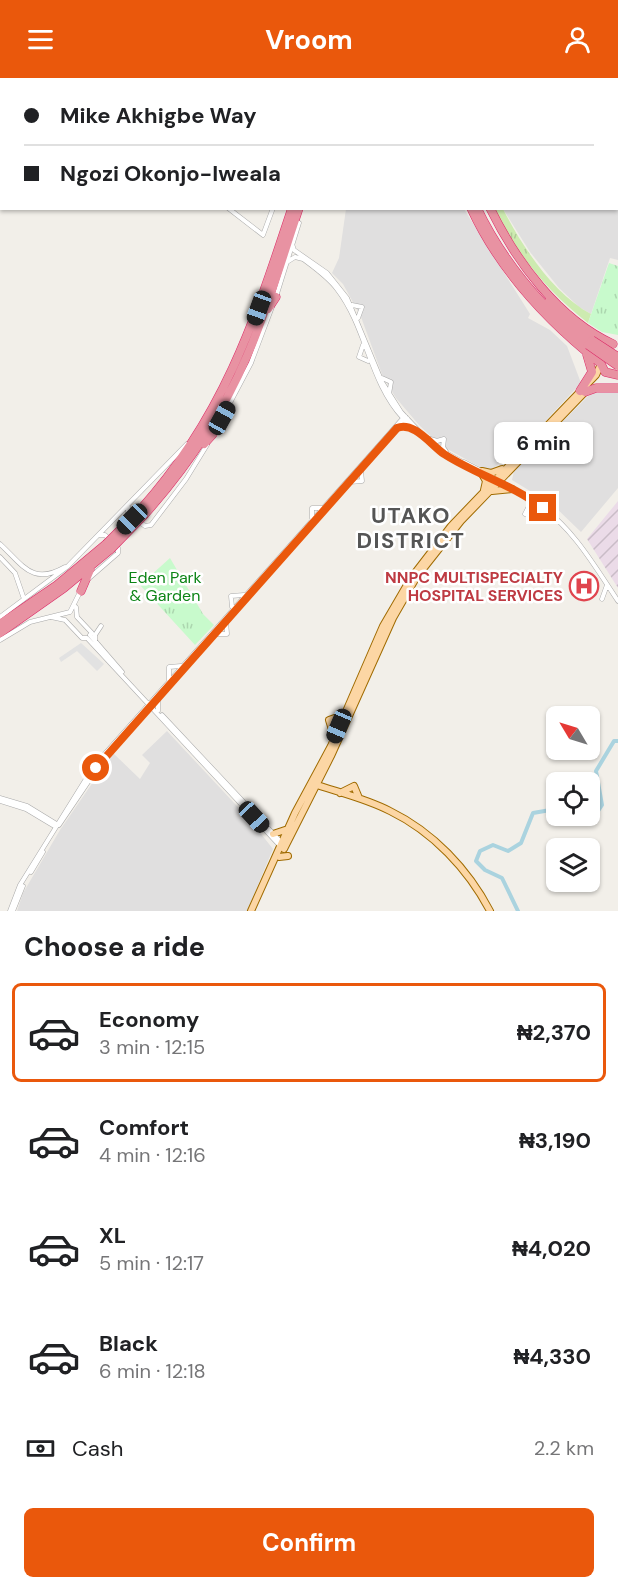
<!DOCTYPE html>
<html lang="en">
<head>
<meta charset="utf-8">
<style>
	body { margin:0; font-family:"DM Sans",sans-serif; background:#f6f6f6; color:#202124; height:100vh; display:flex; flex-direction:column; font-size:22px; white-space:nowrap }
	* { box-sizing:border-box; margin:0 }
	p { font-size:20px; color:#757577 }
	.icon { flex:none; width:33px; height:33px; fill:none; stroke:currentColor; stroke-width:2; stroke-linecap:round; stroke-linejoin:round }
	.map { position:relative; height:833px; overflow:hidden }
	.drawer { display:flex; flex-direction:column; background:#fff; flex:1 }
	.drawer>* { flex:none }
	.banner { position:absolute; left:0px; top:0px; width:618px; height:132px; box-shadow:0 2px 4px #0004; display:grid; align-content:center; height:132px; padding:0 24px; background:#fff }
	.needle { width:39px; rotate:308deg }
	.fabs { position:absolute; left:546px; top:628px; display:grid; gap:12px }
	.fabs a { display:grid; place-items:center; width:54px; height:54px; border-radius:9px; background:#fff; box-shadow:0 2px 4px #0004; font-size:30px }
	.end { position:absolute; width:27px; height:27px; margin:-14px; border:8px solid #ea580c; background:#fff; box-shadow:0 0 0 3px #fff }
	.from { border-radius:50% }
	.bubble { position:absolute; height:42px; border-radius:9px; background:#fff; box-shadow:0 2px 4px #0004; font-size:20px; font-weight:700; line-height:42px; text-align:center }
	.car { position:absolute; width:18px; height:36px; margin:-18px -9px; border-radius:8px; box-shadow:0 0 4px 2px #0007; background:linear-gradient(#222 24%,#8ab4d8 0 40%,#222 0 76%,#8ab4d8 0 86%,#222 0) }
	.banner b { display:flex; align-items:center; gap:21px; height:57px; font-size:22px }
	.banner b+b { border-top:2px solid #e0e0e0 }
	.banner i { width:15px; height:15px; background:#202124 }
	ul { padding:0; list-style:none }
	li { display:flex; align-items:center; gap:18px; height:99px; margin:0 12px 9px; padding:0 12px; border:3px solid transparent; border-radius:9px }
	li div { flex:1 }
	li b { display:block; font-size:22px }
	li em { font-style:normal; font-weight:700 }
	li.on { border-color:#ea580c }
	li>.icon { width:54px; height:54px; stroke-width:1.5 }
	h2 { padding:0 24px; font-size:27px; line-height:72px }
	.pay { display:flex; align-items:center; gap:15px; height:66px; padding:0 24px; font-size:22px }
	.pay p { margin-inline-start:auto }
	.button { display:flex; gap:12px; margin-top:auto; padding:12px 24px }
	.button a { flex:1; height:69px; border-radius:9px; background:#ea580c; color:#fff; font-size:24px; font-weight:700; line-height:69px; text-align:center }
	header { display:flex; justify-content:space-between; align-items:center; height:78px; padding:0 24px; background:#ea580c; color:#fff; font-size:27px; font-weight:700 }
	.map>svg:first-child { display:block }
	.residential { fill:#e0dfdf }
	.industrial { fill:url(#industrial-furrows) }
	.grass { fill:url(#grass-tufts) }
	.park { fill:url(#park-tufts) }
	.parking { fill:#e2e2e2 }
	.lines { fill:none; stroke-linecap:round; stroke-linejoin:round }
	.river { stroke:#aad3df; stroke-width:4 }
	.minor-casing { stroke:#a9a9a9; stroke-width:5 }
	.major-casing { stroke:#a06b00; stroke-width:8 }
	.highway-casing { stroke:#dc2a67; stroke-width:9 }
	.minor { stroke:#fff; stroke-width:4 }
	.major { stroke:#fcd6a4; stroke-width:6 }
	.highway { stroke:#e892a2; stroke-width:8 }
	.highway-bridge-casing { stroke:#dc2a67; stroke-width:9; stroke-linecap:butt }
	.highway-bridge { stroke:#e892a2; stroke-width:8 }
	.route { stroke:#ea580c; stroke-width:8 }
	.labels { text-anchor:middle; dominant-baseline:central; stroke-width:5; stroke-linejoin:round; paint-order:stroke }
	.park-label { font-size:16px; fill:#0c8416; stroke:#fff }
	.health-label { font-size:16px; font-weight:bold; fill:#be3a42; stroke:#fff; text-anchor:end }
	.district-label { font-size:22px; font-weight:bold; letter-spacing:1.5px; fill:#555; stroke:#fff }
</style>
</head>
<body>
<header><svg class="icon" aria-label="menu" viewBox="0 0 24 24"><path d="M4 6h16M4 12h16M4 18h16"/></svg>Vroom<svg class="icon" aria-label="person" viewBox="0 0 24 24"><circle cx="12" cy="8" r="4"/><path d="M4 21q1-7 8-7t8 7"/></svg></header>
<div class="map">
<svg width="618" height="833" viewBox="0 0 618 833">
	<defs>
		<pattern id="industrial-furrows" width="10" height="10" patternUnits="userSpaceOnUse" patternTransform="scale(1.5)"><rect width="10" height="10" fill="#ebdbe8"/><path d="M-1 1l2-2M0 10L10 0M9 11l2-2" fill="none" stroke="#c9bcc7"/></pattern>
		<pattern id="grass-tufts" width="24" height="20" patternUnits="userSpaceOnUse" patternTransform="scale(1.5)"><rect width="24" height="20" fill="#cdebb0"/><path d="M3 7l-1-3M5 7V3M7 7l1-3M15 17l-1-3M17 17v-4M19 17l1-3" fill="none" stroke="#b0c997"/></pattern>
		<pattern id="park-tufts" width="24" height="20" patternUnits="userSpaceOnUse" patternTransform="scale(1.5)"><rect width="24" height="20" fill="#c8facc"/><path d="M3 7l-1-3M5 7V3M7 7l1-3M15 17l-1-3M17 17v-4M19 17l1-3" fill="none" stroke="#acd6af"/></pattern>
	</defs>
	<rect width="100%" height="100%" fill="#f2efe9"/>
	<path class="residential" d="M553,0H618V182L610,180L591,236L579,229L559,210L530,174L503,131L616,130V2Z
		M346,131H464L530,236L528,240L550,252L567,268L581,305L538,351L536,349L492,392L480,389L440,367L419,347L396,320L383,299L361,239L343,206L332,195L339,180Z
		M591,315H618V410L581,454L553,427L512,402L514,393Z
		M167,653L250,742L273,771L247,833H17L23,815L60,752L113,675L140,701L150,685L142,677Z"/>
	<path class="industrial" d="M618,423V510L587,461Z"/>
	<path class="grass" d="M495,131H503C522,168 553,216 591,236L588,245C548,214 517,177 495,131Z"/>
	<path class="park" d="M609,185L618,188V257L602,254L588,245Z
		M170,480L203,536L214,547L195,567L140,507Z"/>
	<path class="parking" d="M81,565L104,586L97,593L77,573L61,584L59,580Z"/>
	<g class="lines">
		<path class="river" d="M585,738L594,739L602,727L596,693L614,663H618
			M518,833L502,800L485,792L476,783L480,773L493,767L508,773L521,765L533,735L556,731"/>
		<g class="minor-casing">
			<path id="minor" d="M182,2L183,0
				M228,130L263,157L273,130
				M292,166L294,172L327,195L347,220L382,304L401,334L418,352
				M287,184L295,179L303,181C315,190 328,199 337,211C367,250 369,303 403,340C441,382 492,394 537,425C573,450 594,487 618,523
				M276,219L299,145
				M352,227L362,229L358,240
				M363,267L359,279L368,283
				M382,300L391,304L389,316
				M214,355L251,285L272,229
				M427,360L437,363L444,361L443,369L447,375
				M464,384L497,401
				M350,404L362,403L361,393
				M128,429V434L132,438
				M525,436L534,433L548,434
				M525,436L529,428L528,420
				M312,440V430H322
				M138,443L145,448L151,447L186,401L207,367
				M0,466C23,487 32,508 65,489
				M0,479L15,495L24,521
				M87,502L118,475V470L105,457H100
				M247,519L407,340
				M602,521L607,507
				M76,529L77,539L92,555L90,557
				M232,529L231,518L244,517
				M0,539L67,489L187,366
				M51,539L65,542L82,560H87L281,769
				M215,556H227L226,543
				M90,557L122,594
				M0,562L30,544L70,534L80,514
				M95,563V557L101,548
				M169,602V589L181,588
				M158,619V633
				M162,637L282,765
				M122,660L236,531
				M0,720L27,728L58,747
				M0,723L26,731L56,749
				M59,747L105,679
				M31,794L43,774
				M10,833L20,807L94,688L405,338
				M13,833L23,808"/>
		</g>
		<g class="major-casing">
			<path id="major" d="M9,2L10,0
				M15,2V0
				M0,39L2,34
				M0,56L2,51
				M482,393L491,395L502,391
				M482,396L486,403L484,412
				M492,413L512,411
				M334,658L329,642L343,637
				M311,705C337,714 365,720 390,733C433,754 468,791 490,833
				M340,715L354,708L359,720
				M273,756L288,751
				M284,771L331,678L393,540L416,500L461,443L587,312
				M279,779L288,778
				M251,833L295,735L331,668L383,548L411,500L451,448L596,297L600,288"/>
		</g>
		<g class="highway-casing">
			<path id="highway" d="M406,0V2
				M443,0V2
				M450,0V2
				M378,2L380,0
				M389,2L390,0
				M436,2V0
				M475,2L476,0
				M471,130C500,193 546,242 599,284
				M477,130C504,186 541,229 588,267
				M490,130C516,183 558,241 613,266
				M549,223L592,262
				M268,231L276,219
				M599,282L605,294L618,297
				M580,313L592,294L587,277
				M585,314L596,310H618
				M204,366L213,356
				M140,432C223,340 254,245 292,130
				M145,436C187,389 222,337 247,278C268,231 282,180 299,130
				M81,513L90,492
				M0,546L57,507L106,466
				M0,555L64,510L111,471"/>
		</g>
		<use href="#minor" class="minor"/>
		<use href="#major" class="major"/>
		<use href="#highway" class="highway"/>
		<g class="highway-bridge-casing">
			<path id="highway-bridge" d="M592,262L618,279
				M588,267L618,288
				M106,466L140,432
				M111,471L145,436"/>
		</g>
		<use href="#highway-bridge" class="highway-bridge"/>
	</g>
	<g class="lines">
		<path class="route" d="M96,690L397,350C414,343 431,367 444,376C475,396 513,407 543,430"/>
	</g>
	<defs>
		<g id="hospital-ring" transform="scale(1.5)"><circle r="9.5" fill="#fff" stroke="#e0444e" stroke-width="1.5"/><path d="M-5-5h3v3.5h4V-5h3V5h-3V1.5h-4V5h-3Z" fill="#e0444e"/></g>
	</defs>
	<g fill-rule="evenodd">
		<use href="#hospital-ring" x="584" y="508"/>
	</g>
	<g class="labels">
		<g class="park-label">
			<text x="165" y="499">Eden Park<tspan x="165" dy="18">&amp; Garden</tspan></text>
		</g>
		<g class="health-label">
			<text x="563" y="499">NNPC MULTISPECIALTY<tspan x="563" dy="18">HOSPITAL SERVICES</tspan></text>
		</g>
		<g class="district-label">
			<text x="411" y="437">UTAKO<tspan x="411" dy="25">DISTRICT</tspan></text>
		</g>
	</g>
</svg>
<div class="fabs">
<a><svg class="needle" viewBox="-14 -14 28 28"><path d="M0-13l5 13h-10z" fill="#e53935"/><path d="M0 13l5-13h-10z" fill="#757577"/></svg></a>
<a><svg class="icon" aria-label="locate" viewBox="0 0 24 24"><circle cx="12" cy="12" r="6"/><path d="M12 2v4M12 18v4M2 12h4M18 12h4"/></svg></a>
<a><svg class="icon" aria-label="layers" viewBox="0 0 24 24"><path d="M12 4l9 5-9 5-9-5zM3 14l9 5 9-5"/></svg></a>
</div>
<i class="end from" style="left:96px;top:690px"></i>
<i class="end" style="left:543px;top:430px"></i>
<div class="bubble" style="left:494px;top:344px;width:99px">6 min</div>
<i class="car" style="left:259px;top:230px;rotate:200deg"></i>
<i class="car" style="left:222px;top:340px;rotate:29deg"></i>
<i class="car" style="left:132px;top:441px;rotate:225deg"></i>
<i class="car" style="left:339px;top:648px;rotate:203deg"></i>
<i class="car" style="left:254px;top:739px;rotate:137deg"></i>
<div class="banner">
<b><i class="from"></i>Mike Akhigbe Way</b>
<b><i></i>Ngozi Okonjo-Iweala</b>
</div>
</div>
<section class="drawer">
<h2>Choose a ride</h2>
<ul>
<li class="on"><svg class="icon" aria-label="car" viewBox="0 0 24 24"><path d="M5 17H2v-5l4-1 3-4h7l3 4 3 1v5h-3M9 17h6M6 11h13"/><circle cx="7" cy="17" r="2"/><circle cx="17" cy="17" r="2"/></svg><div><b>Economy</b><p>3 min · 12:15</p></div><em>₦2,370</em></li>
<li><svg class="icon" aria-label="car" viewBox="0 0 24 24"><path d="M5 17H2v-5l4-1 3-4h7l3 4 3 1v5h-3M9 17h6M6 11h13"/><circle cx="7" cy="17" r="2"/><circle cx="17" cy="17" r="2"/></svg><div><b>Comfort</b><p>4 min · 12:16</p></div><em>₦3,190</em></li>
<li><svg class="icon" aria-label="car" viewBox="0 0 24 24"><path d="M5 17H2v-5l4-1 3-4h7l3 4 3 1v5h-3M9 17h6M6 11h13"/><circle cx="7" cy="17" r="2"/><circle cx="17" cy="17" r="2"/></svg><div><b>XL</b><p>5 min · 12:17</p></div><em>₦4,020</em></li>
<li><svg class="icon" aria-label="car" viewBox="0 0 24 24"><path d="M5 17H2v-5l4-1 3-4h7l3 4 3 1v5h-3M9 17h6M6 11h13"/><circle cx="7" cy="17" r="2"/><circle cx="17" cy="17" r="2"/></svg><div><b>Black</b><p>6 min · 12:18</p></div><em>₦4,330</em></li>
</ul>
<div class="pay"><svg class="icon" aria-label="cash" viewBox="0 0 24 24"><path d="M3 7h18v10H3z"/><circle cx="12" cy="12" r="2"/></svg>Cash<p>2.2 km</p></div>
<div class="button"><a>Confirm</a></div>
</section>
</body>
</html>
